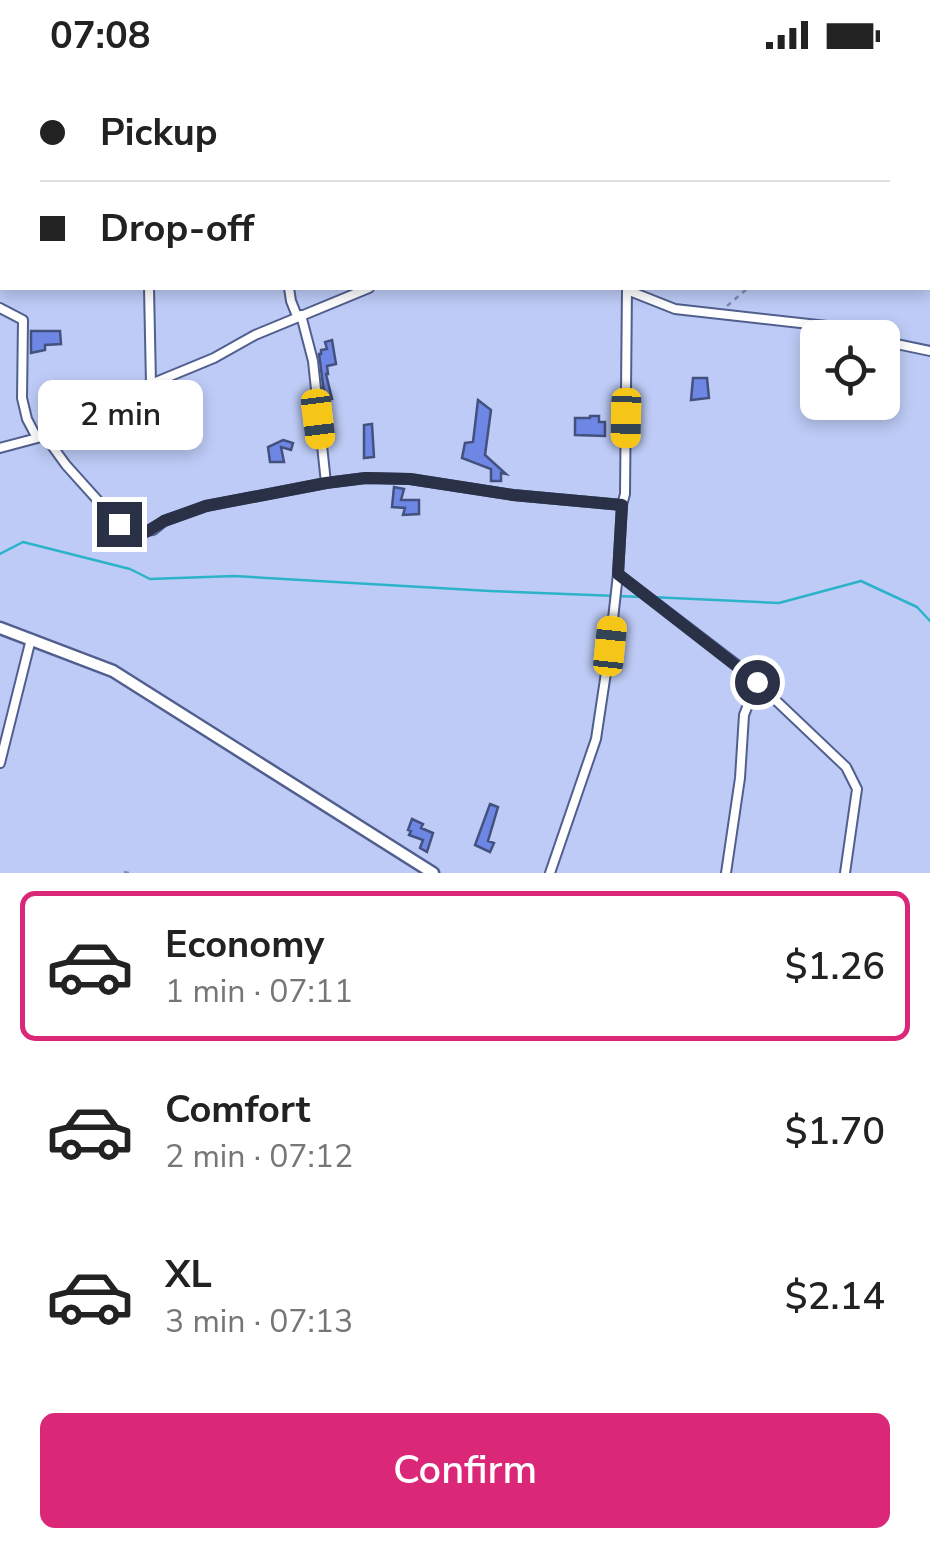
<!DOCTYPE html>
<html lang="en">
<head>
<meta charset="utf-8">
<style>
	body { margin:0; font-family:"Nunito Sans",sans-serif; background:#f6f6f6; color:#222; height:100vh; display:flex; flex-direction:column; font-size:38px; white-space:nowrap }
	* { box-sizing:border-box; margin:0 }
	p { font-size:32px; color:#767676 }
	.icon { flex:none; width:55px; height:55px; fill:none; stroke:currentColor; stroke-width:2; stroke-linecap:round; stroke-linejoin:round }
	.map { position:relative; height:803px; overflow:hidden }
	.side { display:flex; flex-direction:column; background:#fff; flex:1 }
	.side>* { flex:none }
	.top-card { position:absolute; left:0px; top:0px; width:930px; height:220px; box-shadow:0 5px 15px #0003; display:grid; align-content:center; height:220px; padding:0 40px; background:#fff }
	.buttons { position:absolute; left:800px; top:250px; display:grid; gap:20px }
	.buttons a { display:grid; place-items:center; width:100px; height:100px; border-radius:15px; background:#fff; box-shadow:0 5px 15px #0003; font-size:50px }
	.end { position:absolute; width:45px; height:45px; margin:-22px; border:12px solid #2a3045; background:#fff; box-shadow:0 0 0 5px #fff }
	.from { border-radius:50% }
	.bubble { position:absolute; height:70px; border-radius:15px; background:#fff; box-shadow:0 5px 15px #0003; font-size:32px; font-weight:600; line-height:70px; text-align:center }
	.car { position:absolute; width:30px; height:60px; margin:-30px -15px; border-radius:12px; box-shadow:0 0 8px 2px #0007; background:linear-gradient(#f5c518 24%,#345 0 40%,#f5c518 0 76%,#345 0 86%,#f5c518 0) }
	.top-card b { display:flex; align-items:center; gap:35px; height:95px; font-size:38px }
	.top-card b+b { border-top:2px solid #e0e0e0 }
	.top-card i { width:25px; height:25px; background:#222 }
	ul { padding:18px 0 0; list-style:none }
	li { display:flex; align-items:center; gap:30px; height:150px; margin:0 20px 15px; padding:0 20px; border:5px solid transparent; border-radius:15px }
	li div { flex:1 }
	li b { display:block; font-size:38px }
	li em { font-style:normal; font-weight:600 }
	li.selected { border-color:#db2777 }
	li>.icon { width:90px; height:90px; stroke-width:1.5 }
	.button { display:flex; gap:20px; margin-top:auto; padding:20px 40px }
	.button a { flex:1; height:115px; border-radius:15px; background:#db2777; color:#fff; font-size:40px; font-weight:600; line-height:115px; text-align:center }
	.status { display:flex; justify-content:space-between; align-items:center; height:70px; padding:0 50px; background:#fff; direction:ltr }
	.status svg { height:28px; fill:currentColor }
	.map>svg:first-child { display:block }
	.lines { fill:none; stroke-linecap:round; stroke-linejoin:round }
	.stream { stroke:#2db3c8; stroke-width:2.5 }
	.building { fill:#6e87e4; stroke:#43517e; stroke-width:2.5 }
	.minor-casing { stroke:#515f8e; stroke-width:12 }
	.tertiary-casing { stroke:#515f8e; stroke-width:15 }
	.path { stroke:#808bad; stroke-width:2.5; stroke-dasharray:5 5; stroke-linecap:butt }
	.minor { stroke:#fff; stroke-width:8 }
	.tertiary { stroke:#fff; stroke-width:10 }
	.route { stroke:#2a3045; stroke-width:12 }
</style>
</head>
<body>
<div class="status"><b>07:08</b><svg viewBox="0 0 49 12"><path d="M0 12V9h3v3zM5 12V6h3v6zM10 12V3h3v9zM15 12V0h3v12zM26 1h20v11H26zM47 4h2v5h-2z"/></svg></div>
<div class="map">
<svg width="930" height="803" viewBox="0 0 930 803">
	<rect width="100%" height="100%" fill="#bdcbf6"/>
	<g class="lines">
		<path class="stream" d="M0,484L23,472L130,499L150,509L234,506L490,521L643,527
			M651,527L779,533L861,511L917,537L930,551"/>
	</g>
	<path class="building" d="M31,261H60L61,274L45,275V280L31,283Z
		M332,270L336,294L327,296L328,304H326L332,329L325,330L319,284H321V280L327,279L325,272Z
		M693,308H707L709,328L691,330Z
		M478,330L491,340L485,385L506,404L501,403V411H491V399L462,388L465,373L473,372Z
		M590,346H599V352H605V366L575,365V348H590Z
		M372,354L374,387L364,388V355Z
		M283,370L293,373L291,380L281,377L284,392H270L268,377Z
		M394,417L404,419L401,430H419V444L403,445L405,438L392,437Z
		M490,734L498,737L488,771L494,773L490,782L475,775Z
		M412,749L423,754L421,758L433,763L427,782L420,778L423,770L409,765L411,761L408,760Z"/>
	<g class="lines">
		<g class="minor-casing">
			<path id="minor" d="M143,0L144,2
				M398,2V0
				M469,2V0
				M501,2V0
				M720,2L725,0
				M149,218L151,314
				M289,218L291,231L297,246
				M627,220L675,239L827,256L870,268
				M0,238L23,250L22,328L27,349L37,368
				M301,245L313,291L326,413
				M882,271L930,281
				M45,366L66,395L119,454L138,462L153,460L164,451L206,436L326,413L365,408L410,409L513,425L622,435
				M0,378L45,366L92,345L151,314L214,288L255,265L369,218
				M618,504L745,601L846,697L857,719L845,803
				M0,693L31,569
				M550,803L596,669L610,576L618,504L622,435L625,424L627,218
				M726,803L740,708L744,645L757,612"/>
		</g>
		<g class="tertiary-casing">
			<path id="tertiary" d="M0,558L113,601L433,803"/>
		</g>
		<path class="path" d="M654,0V2
			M928,159L930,157
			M727,236L748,218
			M124,802L129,803"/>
		<use href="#minor" class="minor"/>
		<use href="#tertiary" class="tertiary"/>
	</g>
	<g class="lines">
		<path class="route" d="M119,454L146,462L164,451L206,436L326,413L366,408L410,409L513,425L622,435L618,504L757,612"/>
	</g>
</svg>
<div class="buttons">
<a><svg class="icon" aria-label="locate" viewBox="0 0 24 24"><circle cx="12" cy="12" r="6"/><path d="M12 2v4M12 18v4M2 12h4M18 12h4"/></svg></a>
</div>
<i class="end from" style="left:757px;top:612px"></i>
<i class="end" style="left:119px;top:454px"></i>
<div class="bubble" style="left:38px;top:310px;width:165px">2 min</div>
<i class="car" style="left:626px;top:348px;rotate:181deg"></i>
<i class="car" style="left:318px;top:349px;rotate:173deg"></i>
<i class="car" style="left:610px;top:576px;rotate:6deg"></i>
<div class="top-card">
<b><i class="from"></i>Pickup</b>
<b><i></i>Drop-off</b>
</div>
</div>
<section class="side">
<ul>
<li class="selected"><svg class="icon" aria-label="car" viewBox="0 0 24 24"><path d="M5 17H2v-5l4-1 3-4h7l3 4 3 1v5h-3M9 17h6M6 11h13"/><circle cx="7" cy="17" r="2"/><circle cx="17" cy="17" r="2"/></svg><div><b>Economy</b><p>1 min · 07:11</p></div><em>$1.26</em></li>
<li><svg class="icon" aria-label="car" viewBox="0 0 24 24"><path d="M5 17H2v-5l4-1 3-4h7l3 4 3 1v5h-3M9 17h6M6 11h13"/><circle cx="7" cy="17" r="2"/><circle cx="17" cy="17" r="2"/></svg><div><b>Comfort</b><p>2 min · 07:12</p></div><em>$1.70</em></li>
<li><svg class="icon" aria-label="car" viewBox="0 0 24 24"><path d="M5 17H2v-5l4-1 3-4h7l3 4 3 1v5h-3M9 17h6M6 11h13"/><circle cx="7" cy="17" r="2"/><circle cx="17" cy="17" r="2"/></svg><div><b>XL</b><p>3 min · 07:13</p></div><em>$2.14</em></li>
</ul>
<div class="button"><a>Confirm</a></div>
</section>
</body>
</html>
